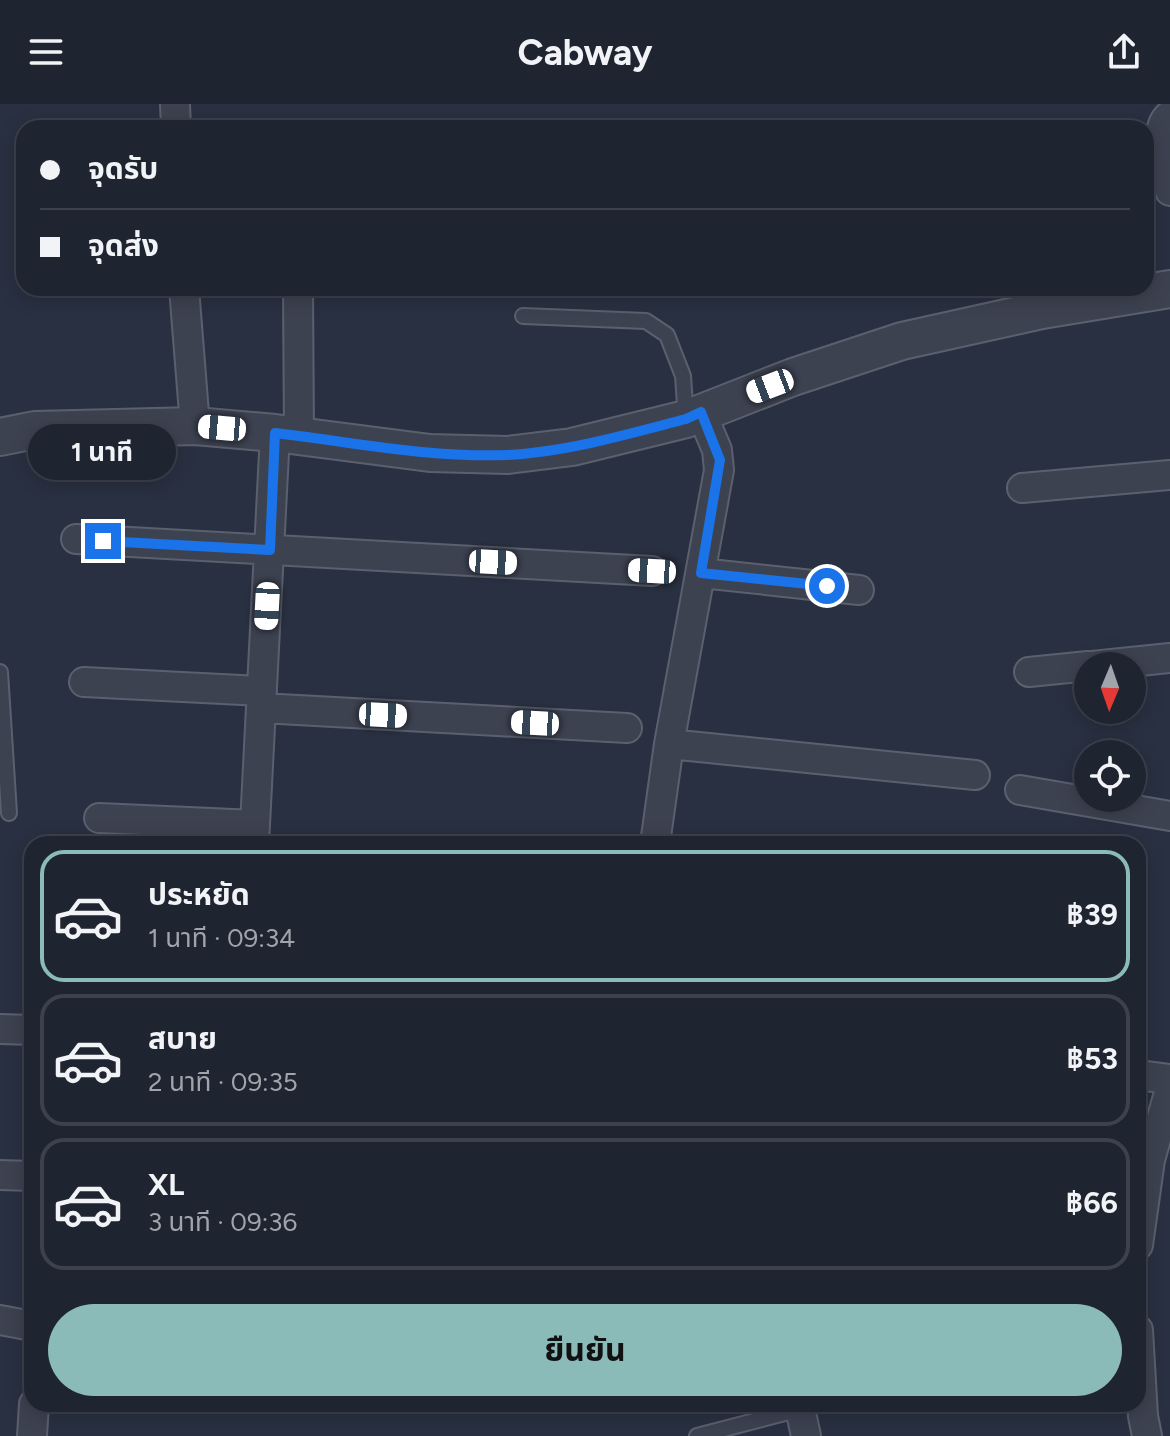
<!DOCTYPE html>
<html lang="th">
<head>
<meta charset="utf-8">
<style>
	body { margin:0; font-family:Figtree,"Noto Sans Thai",sans-serif; background:#2c303d; color:#f1f3f6; height:100vh; display:flex; flex-direction:column; font-size:30px; white-space:nowrap }
	* { box-sizing:border-box; margin:0 }
	p { font-size:26px; color:#a1a4ab }
	.icon { flex:none; width:44px; height:44px; fill:none; stroke:currentColor; stroke-width:2; stroke-linecap:round; stroke-linejoin:round }
	.map { position:relative; flex:1; overflow:hidden }
	.sheet { position:absolute; left:24px; top:732px; width:1122px; height:576px; display:flex; flex-direction:column; background:#1f2431; border-radius:24px; box-shadow:0 4px 20px #0003,0 0 0 2px #3c414d }
	.sheet>* { flex:none }
	.top-card { position:absolute; left:16px; top:16px; width:1138px; height:176px; border-radius:24px; box-shadow:0 4px 20px #0003,0 0 0 2px #3c414d; display:grid; align-content:center; height:176px; padding:0 24px; background:#1f2431 }
	.needle { width:52px; rotate:182deg }
	.buttons { position:absolute; left:1074px; top:548px; display:grid; gap:16px }
	.buttons a { display:grid; place-items:center; width:72px; height:72px; border-radius:50%; background:#1f2431; box-shadow:0 4px 20px #0003,0 0 0 2px #3c414d; font-size:40px }
	.end { position:absolute; width:36px; height:36px; margin:-18px; border:10px solid #1a73e8; background:#fff; box-shadow:0 0 0 4px #fff }
	.from { border-radius:50% }
	.bubble { position:absolute; height:56px; border-radius:28px; background:#1f2431; box-shadow:0 4px 20px #0003,0 0 0 2px #3c414d; font-size:26px; font-weight:700; line-height:56px; text-align:center }
	.car { position:absolute; width:24px; height:48px; margin:-24px -12px; border-radius:10px; box-shadow:0 0 6px 2px #0007; background:linear-gradient(#fff 24%,#345 0 40%,#fff 0 76%,#345 0 86%,#fff 0) }
	.top-card b { display:flex; align-items:center; gap:28px; height:76px; font-size:30px }
	.top-card b+b { border-top:2px solid #3c414d }
	.top-card i { width:20px; height:20px; background:#f1f3f6 }
	ul { padding:14px 0 0; list-style:none }
	li { display:flex; align-items:center; gap:24px; height:132px; margin:0 16px 12px; padding:0 8px; border:4px solid #3c414d; border-radius:24px }
	li div { flex:1 }
	li b { display:block; font-size:30px }
	li em { font-style:normal; font-weight:700 }
	li.active { border-color:#8bbbb9 }
	li>.icon { width:72px; height:72px; stroke-width:1.5 }
	.cta { display:flex; gap:16px; margin-top:auto; padding:16px 24px }
	.cta a { flex:1; height:92px; border-radius:48px; background:#8bbbb9; color:#111; font-size:32px; font-weight:700; line-height:92px; text-align:center }
	header { display:flex; justify-content:space-between; align-items:center; height:104px; padding:0 24px; background:#1f2431; font-size:36px; font-weight:700 }
	.map>svg:first-child { display:block }
	.lines { fill:none; stroke-linecap:round; stroke-linejoin:round }
	.service-casing { stroke:#5b606e; stroke-width:18 }
	.minor-casing { stroke:#5b606e; stroke-width:32 }
	.tertiary-casing { stroke:#5b606e; stroke-width:40 }
	.service { stroke:#3d4251; stroke-width:14 }
	.minor { stroke:#3d4251; stroke-width:28 }
	.tertiary { stroke:#3d4251; stroke-width:36 }
	.route { stroke:#1a73e8; stroke-width:10 }
</style>
</head>
<body>
<header><svg class="icon" aria-label="menu" viewBox="0 0 24 24"><path d="M4 6h16M4 12h16M4 18h16"/></svg>Cabway<svg class="icon" aria-label="share" viewBox="0 0 24 24"><path d="M12 15V3M7 8l5-5 5 5M5 13v7h14v-7"/></svg></header>
<div class="map">
<svg width="1170" height="1332" viewBox="0 0 1170 1332">
	<rect width="100%" height="100%" fill="#293041"/>
	<g class="lines">
		<g class="service-casing">
			<path id="service" d="M523,212L646,217L667,231L683,272L686,315
				M0,568L9,709
				M697,1332L800,1305"/>
		</g>
		<g class="minor-casing">
			<path id="minor" d="M175,0L176,24
				M1170,11C1151,26 1166,66 1170,87
				M184,184L195,322
				M298,184L299,332
				M1022,384L1170,371
				M76,435L652,467
				M701,469L859,486
				M1092,562L1170,554
				M1029,568L1088,562
				M84,578L262,587
				M261,604L627,624
				M669,640L975,671
				M1020,686L1170,712
				M99,714L255,721
				M254,740L275,329
				M655,740L669,640L719,366L717,346L701,308
				M0,925L32,926
				M1138,971L1170,975
				M0,1071L32,1072
				M1138,1141L1150,1056L1170,985
				M0,1216L32,1222
				M1138,1226L1143,1312L1147,1332
				M799,1300L806,1332
				M32,1332L34,1300"/>
		</g>
		<g class="tertiary-casing">
			<path id="tertiary" d="M0,333L35,326L195,322L275,329L430,349L508,351L572,343L686,315L793,273L902,237L1042,206L1170,185"/>
		</g>
		<use href="#service" class="service"/>
		<use href="#minor" class="minor"/>
		<use href="#tertiary" class="tertiary"/>
	</g>
	<g class="lines">
		<path class="route" d="M103,437L270,446L275,329C352,338 429,354 507,351C567,348 628,330 686,315L701,308L720,356L701,469L827,482"/>
	</g>
</svg>
<div class="buttons">
<a><svg class="needle" viewBox="-14 -14 28 28"><path d="M0-13l5 13h-10z" fill="#e53935"/><path d="M0 13l5-13h-10z" fill="#a1a4ab"/></svg></a>
<a><svg class="icon" aria-label="locate" viewBox="0 0 24 24"><circle cx="12" cy="12" r="6"/><path d="M12 2v4M12 18v4M2 12h4M18 12h4"/></svg></a>
</div>
<i class="end from" style="left:827px;top:482px"></i>
<i class="end" style="left:103px;top:437px"></i>
<div class="bubble" style="left:28px;top:320px;width:148px">1 นาที</div>
<i class="car" style="left:770px;top:282px;rotate:249deg"></i>
<i class="car" style="left:222px;top:324px;rotate:275deg"></i>
<i class="car" style="left:493px;top:458px;rotate:93deg"></i>
<i class="car" style="left:652px;top:467px;rotate:273deg"></i>
<i class="car" style="left:267px;top:502px;rotate:183deg"></i>
<i class="car" style="left:383px;top:611px;rotate:93deg"></i>
<i class="car" style="left:535px;top:619px;rotate:273deg"></i>
<div class="top-card">
<b><i class="from"></i>จุดรับ</b>
<b><i></i>จุดส่ง</b>
</div>
<section class="sheet">
<ul>
<li class="active"><svg class="icon" aria-label="car" viewBox="0 0 24 24"><path d="M5 17H2v-5l4-1 3-4h7l3 4 3 1v5h-3M9 17h6M6 11h13"/><circle cx="7" cy="17" r="2"/><circle cx="17" cy="17" r="2"/></svg><div><b>ประหยัด</b><p>1 นาที · 09:34</p></div><em>฿39</em></li>
<li><svg class="icon" aria-label="car" viewBox="0 0 24 24"><path d="M5 17H2v-5l4-1 3-4h7l3 4 3 1v5h-3M9 17h6M6 11h13"/><circle cx="7" cy="17" r="2"/><circle cx="17" cy="17" r="2"/></svg><div><b>สบาย</b><p>2 นาที · 09:35</p></div><em>฿53</em></li>
<li><svg class="icon" aria-label="car" viewBox="0 0 24 24"><path d="M5 17H2v-5l4-1 3-4h7l3 4 3 1v5h-3M9 17h6M6 11h13"/><circle cx="7" cy="17" r="2"/><circle cx="17" cy="17" r="2"/></svg><div><b>XL</b><p>3 นาที · 09:36</p></div><em>฿66</em></li>
</ul>
<div class="cta"><a>ยืนยัน</a></div>
</section>
</div>
</body>
</html>
